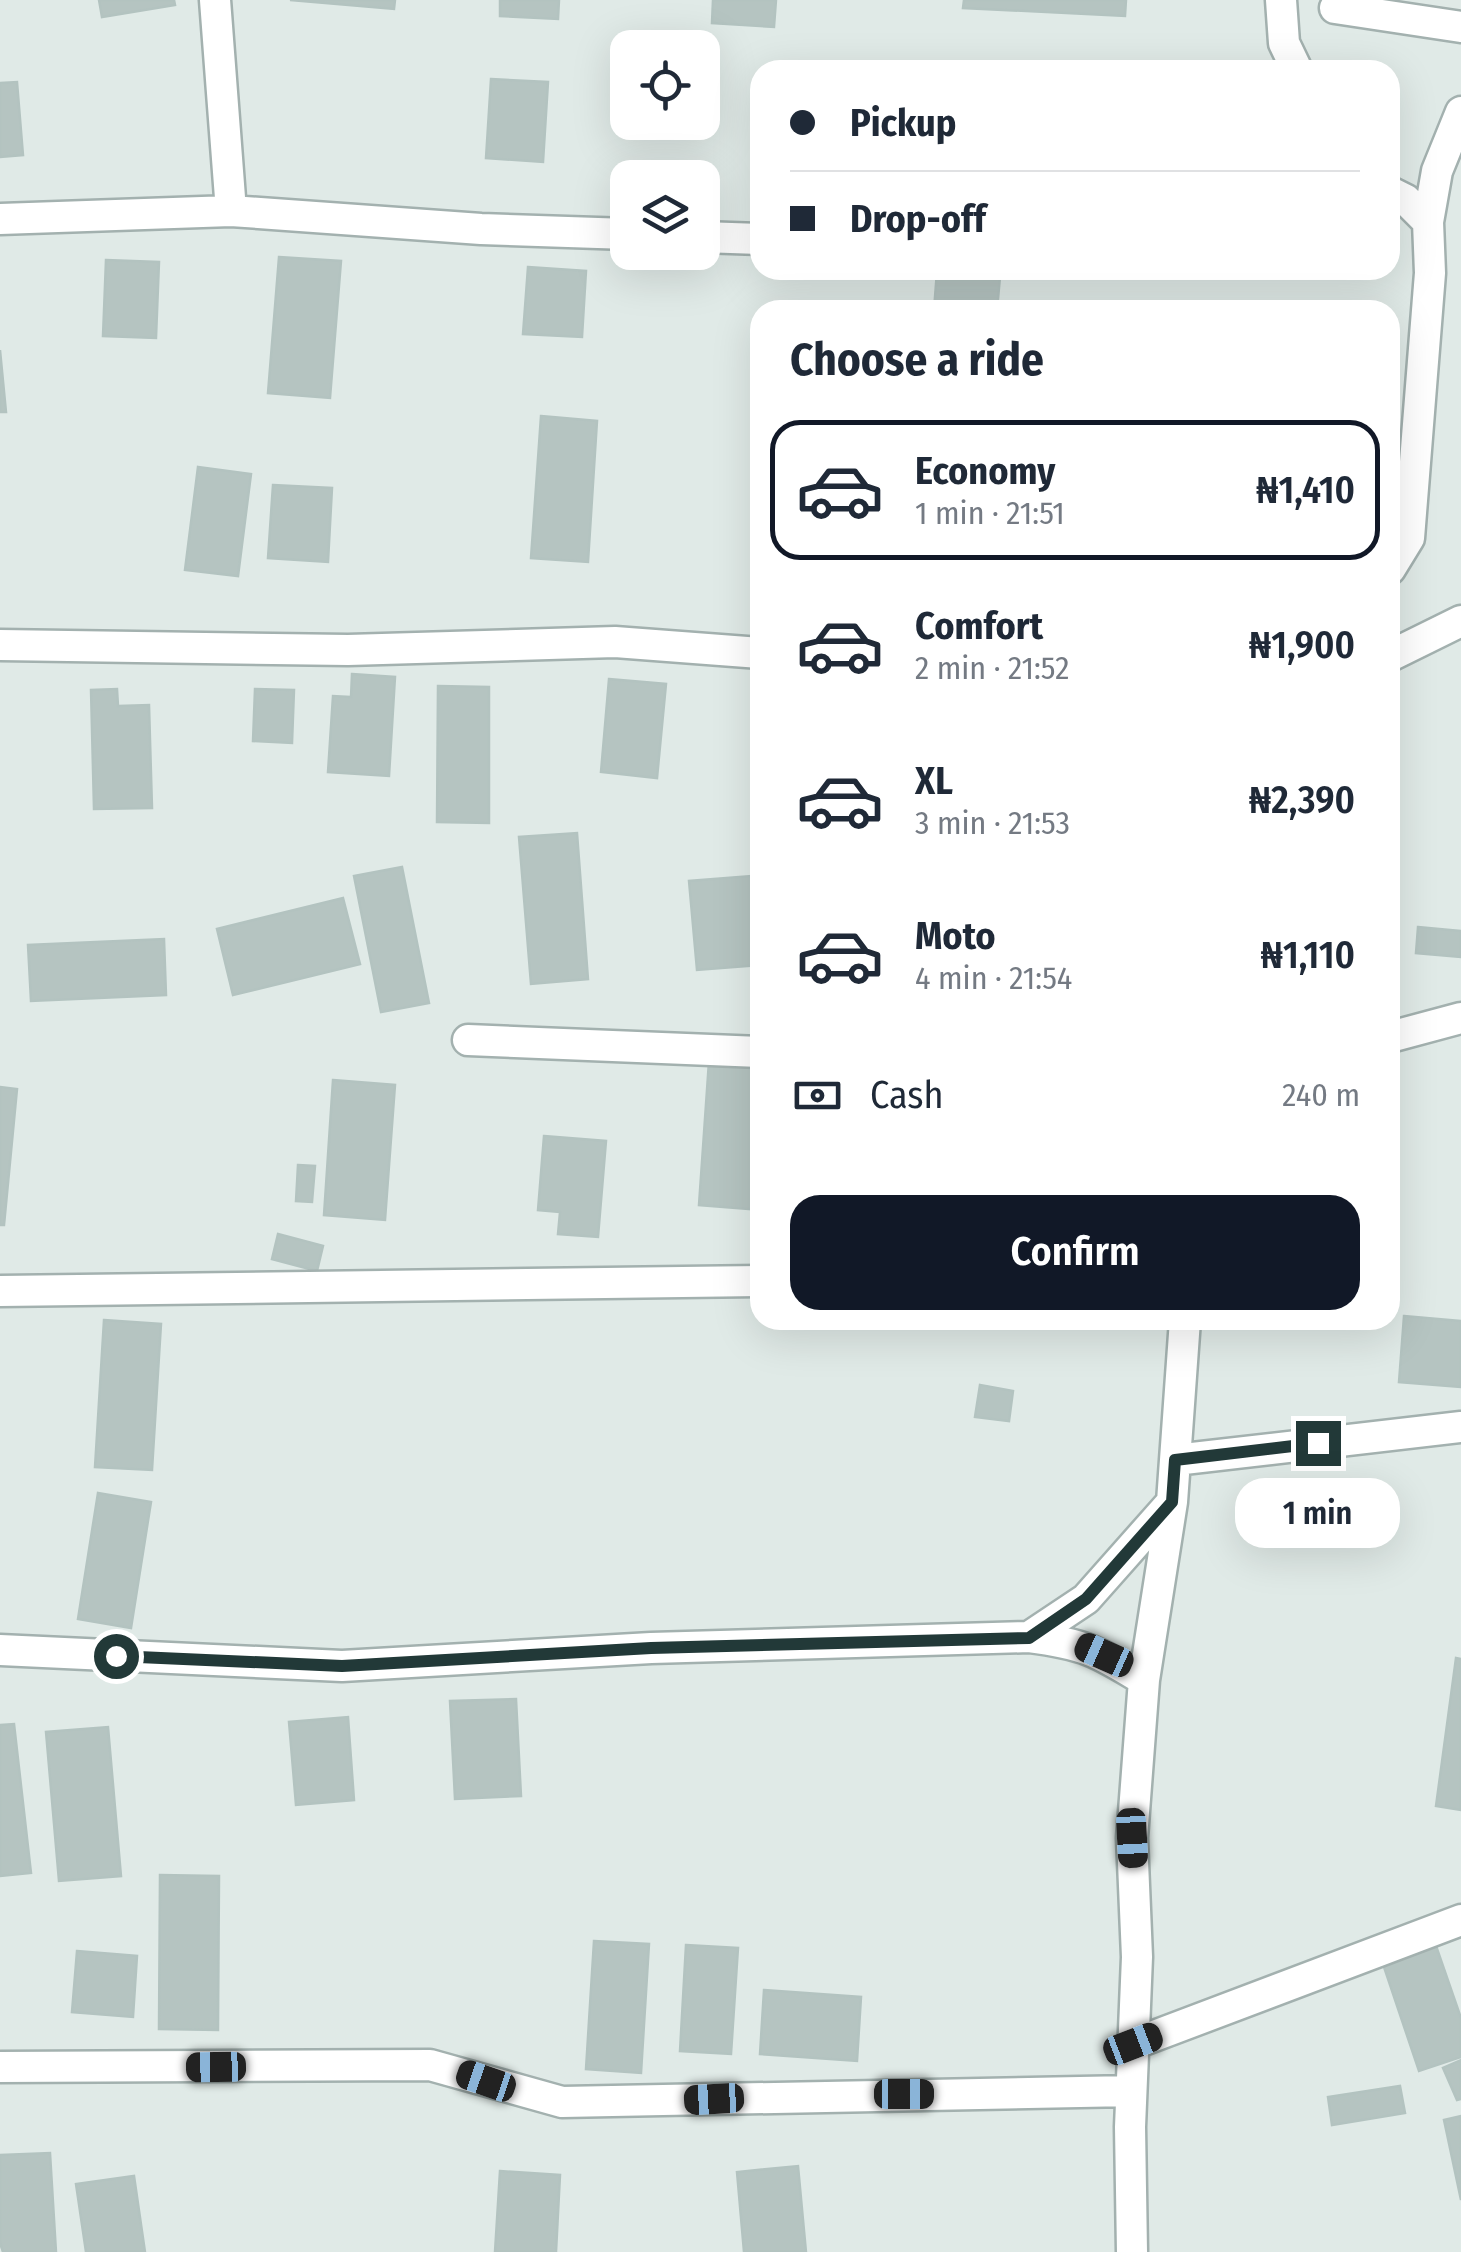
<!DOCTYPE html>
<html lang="en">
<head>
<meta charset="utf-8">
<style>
	body { margin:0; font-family:"Fira Sans Condensed",sans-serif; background:#f2f2f3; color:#1f2937; height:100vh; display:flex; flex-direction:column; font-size:38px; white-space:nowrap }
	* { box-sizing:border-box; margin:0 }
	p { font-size:32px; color:#747a83 }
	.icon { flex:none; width:55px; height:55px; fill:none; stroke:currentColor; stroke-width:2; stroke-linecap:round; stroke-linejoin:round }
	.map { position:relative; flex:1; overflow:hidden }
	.side { position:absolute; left:750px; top:300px; width:650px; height:1030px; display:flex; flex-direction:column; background:#fff; border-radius:30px; box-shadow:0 10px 40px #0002 }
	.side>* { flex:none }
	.guide { position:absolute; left:750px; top:60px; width:650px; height:220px; border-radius:30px; box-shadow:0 10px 40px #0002; display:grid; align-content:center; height:220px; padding:0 40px; background:#fff }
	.buttons { position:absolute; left:610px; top:30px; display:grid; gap:20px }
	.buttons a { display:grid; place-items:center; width:110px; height:110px; border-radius:20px; background:#fff; box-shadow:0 10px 40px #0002; font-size:50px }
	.end { position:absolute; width:45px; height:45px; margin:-22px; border:12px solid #223938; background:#fff; box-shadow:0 0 0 5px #fff }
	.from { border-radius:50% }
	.bubble { position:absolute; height:70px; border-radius:30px; background:#fff; box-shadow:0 10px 40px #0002; font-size:32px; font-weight:600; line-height:70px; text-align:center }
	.car { position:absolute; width:30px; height:60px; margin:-30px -15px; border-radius:12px; box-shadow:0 0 8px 2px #0007; background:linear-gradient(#222 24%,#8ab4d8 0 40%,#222 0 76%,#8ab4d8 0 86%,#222 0) }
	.guide b { display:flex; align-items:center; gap:35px; height:95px; font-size:38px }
	.guide b+b { border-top:2px solid #e0e1e3 }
	.guide i { width:25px; height:25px; background:#1f2937 }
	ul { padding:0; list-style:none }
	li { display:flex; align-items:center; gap:30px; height:140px; margin:0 20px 15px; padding:0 20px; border:5px solid transparent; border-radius:30px }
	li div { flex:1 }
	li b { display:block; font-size:38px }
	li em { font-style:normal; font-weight:600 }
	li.current { border-color:#111827 }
	li>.icon { width:90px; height:90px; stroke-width:1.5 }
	h2 { padding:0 40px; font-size:45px; line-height:120px }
	.pay { display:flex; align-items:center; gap:25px; height:110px; padding:0 40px; font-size:38px }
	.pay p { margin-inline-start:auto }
	.button { display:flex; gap:20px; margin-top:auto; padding:20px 40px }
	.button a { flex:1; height:115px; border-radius:30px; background:#111827; color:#fff; font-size:40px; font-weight:600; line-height:115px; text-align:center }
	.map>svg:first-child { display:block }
	.building { fill:#b5c4c1; stroke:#b3c3c0; stroke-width:2.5 }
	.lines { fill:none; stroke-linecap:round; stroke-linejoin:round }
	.street-casing { stroke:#a3b1af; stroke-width:35 }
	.street { stroke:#fff; stroke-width:30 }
	.route { stroke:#223938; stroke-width:12 }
</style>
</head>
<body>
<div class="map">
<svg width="1461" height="2252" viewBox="0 0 1461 2252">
	<rect width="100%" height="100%" fill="#e0eae7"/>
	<path class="building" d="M99,0H174L175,5L102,17Z
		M290,0H395L394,9Z
		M500,0H559L558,19L500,16Z
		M713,0H776L774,27L712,23Z
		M964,0H1126L1125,16L963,8Z
		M491,79L548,82L543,162L486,158Z
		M17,82L23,155L0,157V83Z
		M279,257L341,261L330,398L268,393Z
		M106,260L159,262L156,338L103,336Z
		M528,267L586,271L582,337L523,334Z
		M937,271L1000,277L997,310H934Z
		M0,350L6,412H0Z
		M541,416L597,421L588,562L531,558Z
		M198,467L251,474L238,576L185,570Z
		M273,485L332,488L328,562L268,558Z
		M352,674L395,677L389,776L328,772L333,696L351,697Z
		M609,679L666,684L657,778L601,772Z
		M438,686L489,687V823L437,822Z
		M117,689L118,706L149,705L152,808L94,809L91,690Z
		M255,689L294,690L292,743L253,741Z
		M577,833L588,979L531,984L519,837Z
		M402,867L429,1003L381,1012L354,876Z
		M751,876L759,965L697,970L689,881Z
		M343,898L360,964L233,995L217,929Z
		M1418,927L1461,931V957L1416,953Z
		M164,939L166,995L31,1001L28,945Z
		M709,1061L760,1065V1210L699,1205Z
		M333,1080L395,1085L385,1220L324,1215Z
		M0,1087L17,1089L4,1225H0Z
		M544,1136L606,1141L598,1237L558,1234L560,1212L538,1210Z
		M298,1165L315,1166L312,1202L296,1201Z
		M278,1234L323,1246L317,1271L272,1259Z
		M1404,1316L1461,1321V1387L1399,1382Z
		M104,1320L161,1324L152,1470L95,1467Z
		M980,1385L1013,1391L1009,1421L975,1417Z
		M98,1493L151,1502L131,1628L78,1619Z
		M1456,1658L1461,1659V1810L1436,1806Z
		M516,1699L521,1796L455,1799L450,1701Z
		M348,1717L354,1800L296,1805L289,1722Z
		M14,1724L31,1873L0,1876V1725Z
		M108,1727L121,1876L59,1881L46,1732Z
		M160,1875L219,1876L218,2030L159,2029Z
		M594,1941L649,1944L641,2073L586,2069Z
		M1435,1943L1461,2018V2057L1419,2071L1382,1961Z
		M686,1945L738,1948L731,2054L680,2051Z
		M77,1951L137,1956L133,2017L72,2012Z
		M764,1990L861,1997L857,2061L760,2054Z
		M1461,2060V2099L1457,2100L1443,2068Z
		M1400,2086L1405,2113L1332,2125L1328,2097Z
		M1461,2116V2200L1444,2120Z
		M50,2153L56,2252H3L0,2243V2155Z
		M798,2166L806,2252H744L737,2172Z
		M500,2171L560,2175L556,2252H495Z
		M134,2176L145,2252H86L76,2184Z"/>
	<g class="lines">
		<g class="street-casing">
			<path id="street" d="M215,0L231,211
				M1281,0L1284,43L1297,70
				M1335,8L1461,27
				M1390,192L1406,200L1428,222L1430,273L1409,538L1390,569
				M0,219L231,211L481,229L628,234
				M1428,222L1437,171L1461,112
				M702,237L760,239
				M0,645L348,650L615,642L760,653
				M1390,656L1461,621
				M1390,1037L1461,1018
				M468,1040L760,1052
				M0,1291L760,1281
				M1175,1460L1461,1427
				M1029,1637C1084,1644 1097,1651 1144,1680
				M0,1650L342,1666L651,1648L1029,1637L1086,1599L1172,1502
				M1133,2044L1461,1920
				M0,2067L430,2065L562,2102L1131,2091
				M1132,2252L1130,2127L1137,1957L1132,1838L1144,1680L1172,1502L1185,1320"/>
		</g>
		<use href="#street" class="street"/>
	</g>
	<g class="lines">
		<path class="route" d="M116,1656L342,1666L651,1648L1029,1638L1086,1599L1172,1502L1175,1460L1318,1443"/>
	</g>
</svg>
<div class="buttons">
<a><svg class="icon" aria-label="locate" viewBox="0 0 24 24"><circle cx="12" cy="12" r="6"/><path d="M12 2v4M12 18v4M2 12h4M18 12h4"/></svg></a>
<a><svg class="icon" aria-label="layers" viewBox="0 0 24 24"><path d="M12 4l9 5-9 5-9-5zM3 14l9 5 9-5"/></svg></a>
</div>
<i class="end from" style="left:116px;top:1656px"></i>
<i class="end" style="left:1318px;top:1443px"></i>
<div class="bubble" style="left:1235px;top:1478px;width:165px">1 min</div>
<i class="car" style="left:1104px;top:1655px;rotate:294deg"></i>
<i class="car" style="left:1132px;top:1838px;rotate:177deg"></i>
<i class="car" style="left:1133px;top:2044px;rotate:69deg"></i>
<i class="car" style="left:216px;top:2067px;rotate:269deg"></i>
<i class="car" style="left:486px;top:2081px;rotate:289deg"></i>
<i class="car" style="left:904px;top:2094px;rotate:90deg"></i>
<i class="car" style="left:714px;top:2099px;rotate:267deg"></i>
<div class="guide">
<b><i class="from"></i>Pickup</b>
<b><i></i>Drop-off</b>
</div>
<section class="side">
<h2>Choose a ride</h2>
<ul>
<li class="current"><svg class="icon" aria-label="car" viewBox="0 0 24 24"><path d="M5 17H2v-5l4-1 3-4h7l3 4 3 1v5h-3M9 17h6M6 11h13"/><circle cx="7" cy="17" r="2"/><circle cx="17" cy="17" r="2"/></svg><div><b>Economy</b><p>1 min · 21:51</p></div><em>₦1,410</em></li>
<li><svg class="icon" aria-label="car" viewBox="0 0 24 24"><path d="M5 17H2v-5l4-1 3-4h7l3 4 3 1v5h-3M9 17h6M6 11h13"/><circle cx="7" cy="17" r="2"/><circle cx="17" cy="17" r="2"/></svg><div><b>Comfort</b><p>2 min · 21:52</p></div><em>₦1,900</em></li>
<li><svg class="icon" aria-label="car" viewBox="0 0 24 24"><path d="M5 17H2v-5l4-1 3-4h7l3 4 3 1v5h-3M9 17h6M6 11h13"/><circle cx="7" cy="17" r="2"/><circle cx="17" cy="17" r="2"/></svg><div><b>XL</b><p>3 min · 21:53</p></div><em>₦2,390</em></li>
<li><svg class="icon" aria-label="car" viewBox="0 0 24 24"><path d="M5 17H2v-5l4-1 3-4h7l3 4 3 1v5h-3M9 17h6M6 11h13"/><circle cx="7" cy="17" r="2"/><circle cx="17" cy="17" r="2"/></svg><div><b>Moto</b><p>4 min · 21:54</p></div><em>₦1,110</em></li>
</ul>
<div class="pay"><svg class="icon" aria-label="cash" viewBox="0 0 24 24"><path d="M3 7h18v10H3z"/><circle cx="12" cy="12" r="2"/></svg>Cash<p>240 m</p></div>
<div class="button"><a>Confirm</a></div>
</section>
</div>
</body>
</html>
